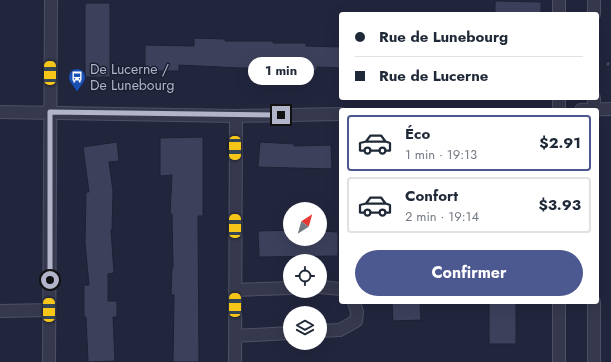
<!DOCTYPE html>
<html lang="fr">
<head>
<meta charset="utf-8">
<style>
	body { margin:0; font-family:Jost,sans-serif; background:#f6f6f7; color:#1f2937; height:100vh; display:flex; flex-direction:column; font-size:15px; white-space:nowrap }
	* { box-sizing:border-box; margin:0 }
	p { font-size:13px; color:#747a83 }
	.icon { flex:none; width:22px; height:22px; fill:none; stroke:currentColor; stroke-width:2; stroke-linecap:round; stroke-linejoin:round }
	.map { position:relative; flex:1; overflow:hidden }
	.drawer { position:absolute; left:339px; top:108px; width:260px; height:196px; display:flex; flex-direction:column; background:#fff; border-radius:4px; box-shadow:0 4px 16px #0002 }
	.drawer>* { flex:none }
	.top-card { position:absolute; left:339px; top:12px; width:260px; height:88px; border-radius:4px; box-shadow:0 4px 16px #0002; display:grid; align-content:center; height:88px; padding:0 16px; background:#fff }
	.needle { width:26px; rotate:37deg }
	.fabs { position:absolute; left:283px; top:202px; display:grid; gap:8px }
	.fabs a { display:grid; place-items:center; width:44px; height:44px; border-radius:50%; background:#fff; box-shadow:0 4px 16px #0002; font-size:20px }
	.end { position:absolute; width:18px; height:18px; margin:-9px; border:5px solid #b2b4c9; background:#111; box-shadow:0 0 0 2px #111 }
	.from { border-radius:50% }
	.bubble { position:absolute; height:28px; border-radius:14px; background:#fff; box-shadow:0 4px 16px #0002; font-size:13px; font-weight:700; line-height:28px; text-align:center }
	.car { position:absolute; width:12px; height:24px; margin:-12px -6px; border-radius:5px; box-shadow:0 0 3px 1px #0007; background:linear-gradient(#f5c518 24%,#345 0 40%,#f5c518 0 76%,#345 0 86%,#f5c518 0) }
	.top-card b { display:flex; align-items:center; gap:14px; height:38px; font-size:15px }
	.top-card b+b { border-top:1px solid #e0e1e3 }
	.top-card i { width:10px; height:10px; background:#1f2937 }
	ul { padding:7px 0 0; list-style:none }
	li { display:flex; align-items:center; gap:12px; height:56px; margin:0 8px 6px; padding:0 8px; border:2px solid #e0e1e3; border-radius:4px }
	li div { flex:1 }
	li b { display:block; font-size:15px }
	li em { font-style:normal; font-weight:700 }
	li.current { border-color:#4c5890 }
	li>.icon { width:36px; height:36px; stroke-width:1.5 }
	.action { display:flex; gap:8px; margin-top:auto; padding:8px 16px }
	.action a { flex:1; height:46px; border-radius:24px; background:#4c5890; color:#fff; font-size:16px; font-weight:700; line-height:46px; text-align:center }
	.map>svg:first-child { display:block }
	.building { fill:#3c405b; stroke:#1d2134 }
	.lines { fill:none; stroke-linecap:round; stroke-linejoin:round }
	.minor-casing { stroke:#4e5165; stroke-width:14 }
	.tertiary-casing { stroke:#4e5165; stroke-width:14 }
	.path { stroke:#42515b; stroke-width:2.5; stroke-dasharray:3 3; stroke-linecap:butt }
	.minor { stroke:#36394d; stroke-width:12 }
	.tertiary { stroke:#36394d; stroke-width:12 }
	.route { stroke:#b2b4c9; stroke-width:5 }
	.labels { text-anchor:middle; dominant-baseline:central; stroke-width:3; stroke-linejoin:round; paint-order:stroke }
	.poi-label { font-size:14px; fill:#b2b4c9; stroke:#1b1f32; text-anchor:start }
</style>
</head>
<body>
<div class="map">
<svg width="611" height="362" viewBox="0 0 611 362">
	<rect width="100%" height="100%" fill="#22263d"/>
	<path class="building" d="M495,1L541,2V14H495Z
		M85,3H110V77H85Z
		M194,38L225,39V41H273V43H306V46L341,47V68L317,67V71L280,72V68H240L179,65V71H145V45L194,46Z
		M203,137V216H198L199,362H173L174,295H171L172,268H173L172,214H170L172,175L160,176V138Z
		M117,142L119,161L109,162L113,191L112,230H111L114,273L108,274V301H117V317H113L115,361L88,362L86,317H84V285H89L85,243L86,192H89L83,147Z
		M260,142L294,144V146L331,145L332,169L258,167Z
		M290,230V239H320V231L338,232V256L259,257L258,231Z
		M392,302H420L421,320L393,321Z
		M489,302H516V344H489Z"/>
	<g class="lines">
		<g class="minor-casing">
			<path id="minor" d="M581,110L611,109
				M0,112L236,116L341,114
				M320,287L341,289
				M235,290L290,288
				M0,311L49,310
				M320,331L340,330L356,321L357,312L354,302
				M235,336L290,333
				M49,362L51,0
				M235,362L236,116"/>
		</g>
		<g class="tertiary-casing">
			<path id="tertiary" d="M559,14V0
				M594,14V0
				M559,110V98
				M594,110V98
				M594,302V362
				M559,362V302"/>
		</g>
		<path class="path" d="M607,65L611,61"/>
		<use href="#minor" class="minor"/>
		<use href="#tertiary" class="tertiary"/>
	</g>
	<g class="lines">
		<path class="route" d="M50,280V112L281,115"/>
	</g>
	<defs>
		<g id="bus-pin" transform="scale(0.9)"><path d="M0 17L-7.5 6A9.5 9.5 0 1 1 7.5 6Z" fill="#1a4fb4" stroke="#1b1f32"/><path d="M-5-6H5V4H4V6H2V4H-2V6H-4V4H-5ZM-3.5-4V0h7V-4ZM-3.5 1.2v1.5H-2V1.2ZM2 1.2v1.5H3.5V1.2Z" fill="#fff"/></g>
	</defs>
	<g fill-rule="evenodd">
		<use href="#bus-pin" x="77" y="77"/>
	</g>
	<g class="labels">
		<g class="poi-label">
			<text x="90" y="69">De Lucerne /<tspan x="90" dy="16">De Lunebourg</tspan></text>
		</g>
	</g>
</svg>
<div class="fabs">
<a><svg class="needle" viewBox="-14 -14 28 28"><path d="M0-13l5 13h-10z" fill="#e53935"/><path d="M0 13l5-13h-10z" fill="#747a83"/></svg></a>
<a><svg class="icon" aria-label="locate" viewBox="0 0 24 24"><circle cx="12" cy="12" r="6"/><path d="M12 2v4M12 18v4M2 12h4M18 12h4"/></svg></a>
<a><svg class="icon" aria-label="layers" viewBox="0 0 24 24"><path d="M12 4l9 5-9 5-9-5zM3 14l9 5 9-5"/></svg></a>
</div>
<i class="end from" style="left:50px;top:280px"></i>
<i class="end" style="left:281px;top:115px"></i>
<div class="bubble" style="left:248px;top:57px;width:66px">1 min</div>
<i class="car" style="left:50px;top:73px;rotate:0deg"></i>
<i class="car" style="left:235px;top:148px;rotate:180deg"></i>
<i class="car" style="left:235px;top:226px;rotate:0deg"></i>
<i class="car" style="left:235px;top:305px;rotate:0deg"></i>
<i class="car" style="left:49px;top:310px;rotate:0deg"></i>
<div class="top-card">
<b><i class="from"></i>Rue de Lunebourg</b>
<b><i></i>Rue de Lucerne</b>
</div>
<section class="drawer">
<ul>
<li class="current"><svg class="icon" aria-label="car" viewBox="0 0 24 24"><path d="M5 17H2v-5l4-1 3-4h7l3 4 3 1v5h-3M9 17h6M6 11h13"/><circle cx="7" cy="17" r="2"/><circle cx="17" cy="17" r="2"/></svg><div><b>Éco</b><p>1 min · 19:13</p></div><em>$2.91</em></li>
<li><svg class="icon" aria-label="car" viewBox="0 0 24 24"><path d="M5 17H2v-5l4-1 3-4h7l3 4 3 1v5h-3M9 17h6M6 11h13"/><circle cx="7" cy="17" r="2"/><circle cx="17" cy="17" r="2"/></svg><div><b>Confort</b><p>2 min · 19:14</p></div><em>$3.93</em></li>
</ul>
<div class="action"><a>Confirmer</a></div>
</section>
</div>
</body>
</html>
